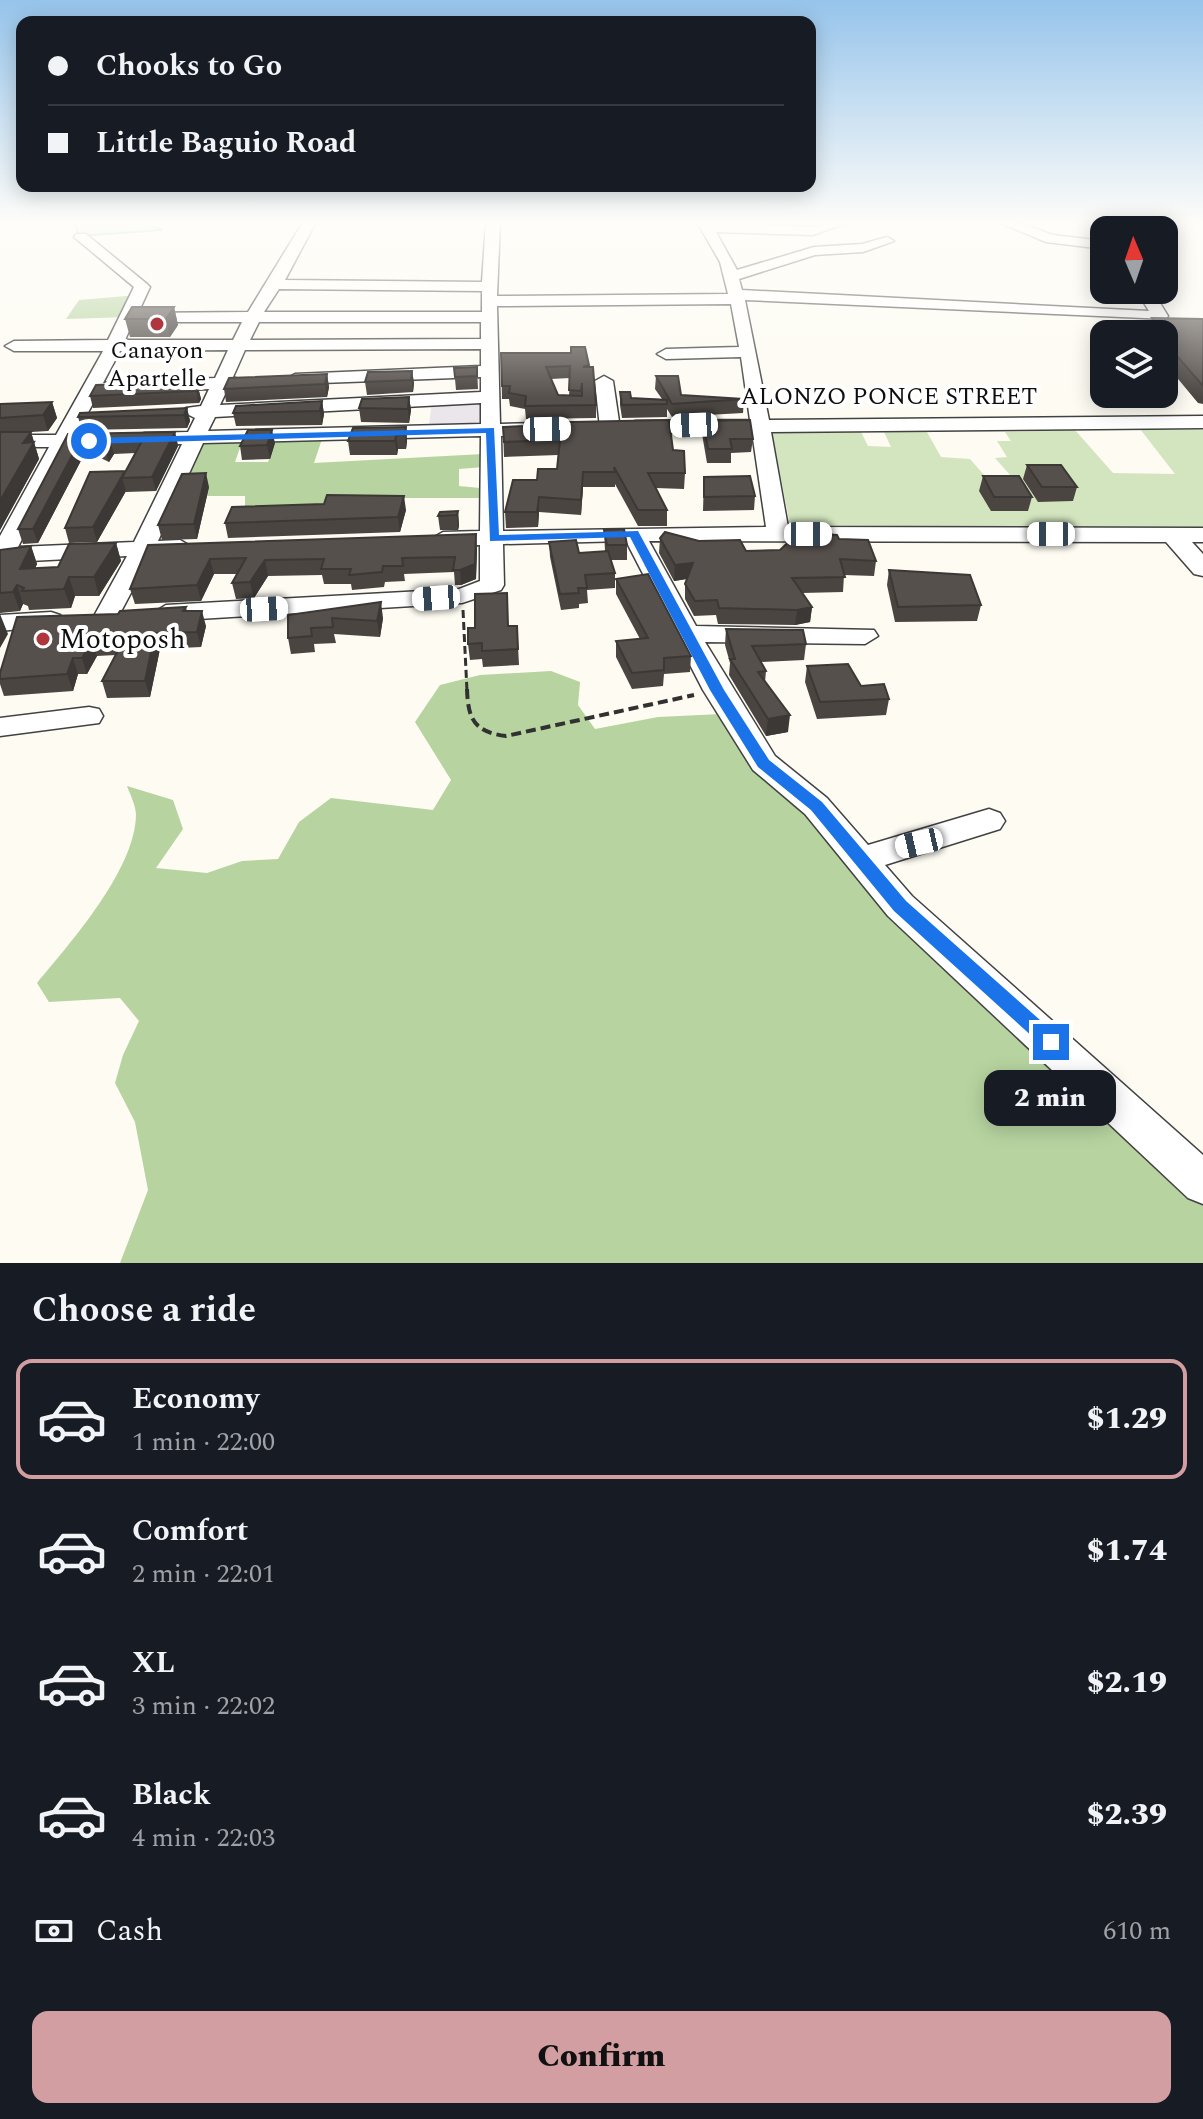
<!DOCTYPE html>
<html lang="en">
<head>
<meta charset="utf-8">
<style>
	body { margin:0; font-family:Spectral,serif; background:#242831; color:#f1f3f6; height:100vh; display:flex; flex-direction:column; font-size:30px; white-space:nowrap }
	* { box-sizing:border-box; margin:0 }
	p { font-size:26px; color:#9ea1a6 }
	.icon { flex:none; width:44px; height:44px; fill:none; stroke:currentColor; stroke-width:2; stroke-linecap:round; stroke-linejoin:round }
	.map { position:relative; height:1263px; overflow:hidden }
	.drawer { display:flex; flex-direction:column; background:#171b24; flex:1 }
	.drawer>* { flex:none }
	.hud { position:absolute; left:16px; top:16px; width:800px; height:176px; border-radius:16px; box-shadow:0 4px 20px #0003; display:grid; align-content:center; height:176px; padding:0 32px; background:#171b24 }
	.needle { width:52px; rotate:358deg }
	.fabs { position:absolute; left:1090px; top:216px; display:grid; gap:16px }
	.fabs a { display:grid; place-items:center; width:88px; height:88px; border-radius:16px; background:#171b24; box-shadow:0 4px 20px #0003; font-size:40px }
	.end { position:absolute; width:36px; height:36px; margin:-18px; border:10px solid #1a73e8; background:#fff; box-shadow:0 0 0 4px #fff }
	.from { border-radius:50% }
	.bubble { position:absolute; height:56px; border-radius:16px; background:#171b24; box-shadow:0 4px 20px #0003; font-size:26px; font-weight:800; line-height:56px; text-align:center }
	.car { position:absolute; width:24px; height:48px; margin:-24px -12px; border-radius:10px; box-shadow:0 0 6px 2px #0007; background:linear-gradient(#fff 24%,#345 0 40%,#fff 0 76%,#345 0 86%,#fff 0) }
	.hud b { display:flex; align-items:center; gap:28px; height:76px; font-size:30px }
	.hud b+b { border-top:2px solid #363941 }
	.hud i { width:20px; height:20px; background:#f1f3f6 }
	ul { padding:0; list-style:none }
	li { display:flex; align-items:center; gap:24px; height:120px; margin:0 16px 12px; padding:0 16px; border:4px solid transparent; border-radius:16px }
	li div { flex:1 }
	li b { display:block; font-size:30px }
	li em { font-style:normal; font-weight:800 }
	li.active { border-color:#d39ea2 }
	li>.icon { width:72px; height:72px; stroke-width:1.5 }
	h2 { padding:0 32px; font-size:36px; line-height:96px }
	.pay { display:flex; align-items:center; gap:20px; height:88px; padding:0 32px; font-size:30px }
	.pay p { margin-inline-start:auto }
	.cta { display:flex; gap:16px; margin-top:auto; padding:16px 32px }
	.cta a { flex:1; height:92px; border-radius:16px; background:#d39ea2; color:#111; font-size:32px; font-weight:800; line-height:92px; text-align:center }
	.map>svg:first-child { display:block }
	.industrial { fill:#ebe5ec }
	.green { fill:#d3e5bf }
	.forest { fill:#b7d4a0 }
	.water { fill:#bcdcef; stroke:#4c91be; stroke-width:2 }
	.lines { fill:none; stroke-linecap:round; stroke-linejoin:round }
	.minor-casing { stroke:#424242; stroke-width:3 }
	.path-far1 { stroke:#313131; stroke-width:3; stroke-dasharray:8 4; stroke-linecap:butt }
	.path { stroke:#313131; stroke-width:4; stroke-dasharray:10 5; stroke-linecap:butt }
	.minor { fill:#fff; fill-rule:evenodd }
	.wall { fill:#4a4541; fill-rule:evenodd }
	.shaded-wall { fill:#3c3835 }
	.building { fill:#56504c; stroke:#3c3835; stroke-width:2; fill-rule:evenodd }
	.route { fill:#1a73e8 }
	.poi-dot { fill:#af363c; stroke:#fff; stroke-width:3 }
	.labels { text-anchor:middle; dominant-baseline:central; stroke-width:8; stroke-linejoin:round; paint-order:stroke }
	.far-poi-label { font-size:24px; fill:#0f0f0f; stroke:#fff }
	.far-street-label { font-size:24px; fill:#0f0f0f; stroke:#fff }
	.poi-label { font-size:28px; fill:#0f0f0f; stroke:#fff; text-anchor:start }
</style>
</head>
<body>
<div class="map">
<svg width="1203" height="1263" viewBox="0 0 1203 1263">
	<rect width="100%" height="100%" fill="#fdfbf2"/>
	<path class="industrial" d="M483,400L481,425L429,426L432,401Z"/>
	<path class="green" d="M1140,429L1203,430V529L791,530L772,433L861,432L868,446L891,447L884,432H927L941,457L970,459L985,476L1010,475L995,458L1007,457L997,441H1011L1005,432L1075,430L1113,473L1175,474Z"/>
	<path class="forest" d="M138,295L128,317L66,319L79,300Z
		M322,439L314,463L483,454L484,467L459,469V486L480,488V498H403L245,520V496H207L209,487L179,488L197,443L242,442L235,462H268L276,441Z
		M551,671L580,682L578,705L595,729L658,717L721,714L1203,1183V1263H120L148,1190L135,1122L115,1083L123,1055L139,1021L120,998L49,1002L37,983C71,942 135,870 136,815C136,806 130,794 127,786L173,800L183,829L156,868L207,873L242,861L278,859L299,822L331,798L433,810L451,780L415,722L440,685L480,675Z"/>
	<path class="water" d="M74,222H143L162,230L79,236Z"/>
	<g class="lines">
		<g class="minor-casing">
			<path id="minor" d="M303,222H316L285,280L482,282L486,222H500L497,296L728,294L720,262L697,222L812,227L849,222L813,235L716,232L737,270L814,247L862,244L887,237L894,241L863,252L815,255L739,279L742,290L1149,311L1136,290H1152L1168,316L1166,319L745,300L769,420L1203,416V428L771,432L788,527L1203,528V542H1192L1203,554V576L1194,574L1166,542L649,541L696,626L874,630L878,636L865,644L705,642L775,756L827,798L868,845L989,809L1000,813L1005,821L1000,829L885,865L912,896L1203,1155V1204L1188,1198L888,916L805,814L753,770L703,690L626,541L503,544L504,585L501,590L462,603L166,621L153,613L166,605L459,589L480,581V545L443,546L431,539L443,532L480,531L481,436L203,443L158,541L180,540L192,547L180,554L151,555L116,621H98L94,616L127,556L10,562L0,566V536L49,447H0V435H56L103,351H14L5,346L14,341L108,340L134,287L74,237L76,234H86L147,284L150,287L138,313L248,312ZM279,289L482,291V312H264ZM731,304L739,347L666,349L657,354L666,359L741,357L750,420L635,421L625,427L635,433L752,432L766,527L503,531L501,436L536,435L546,429L536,423L500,424L497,306ZM134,320L140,322H242L233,340H125ZM259,322H481V339L250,340ZM481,349V366L295,374L286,379L295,384L481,377V392L220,405L228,388L245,382L233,377L245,350ZM228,350L215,378L103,383L120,351ZM209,389L201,406L186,408L183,412L195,418L188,432L144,433L134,439L144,445L182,444L134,542L18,547L69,447H100L110,441L100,435H76L98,394ZM481,403V424L208,431L215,417Z
				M998,222H1017L1053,235L1104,241V249L1046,242Z
				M604,376L613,381L620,428L610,434L600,428L595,381Z
				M51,612L60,615L64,620L60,625L0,631V615Z
				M89,707L99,709L103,716L99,723L0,736V718Z"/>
		</g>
		<path class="path-far1" d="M463,610L467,691"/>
		<path class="path" d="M467,689C468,719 474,732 506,736L694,695"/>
		<use href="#minor" class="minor"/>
	</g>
	<path class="wall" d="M174,307L178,325L170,337H130L125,319Z
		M1152,318L1203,319V404L1198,403L1164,362V334L1148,333Z
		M501,353L589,367L596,405V418L526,419L525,409L510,406L509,399H502ZM570,378L569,396L558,395L551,379Z
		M477,367L478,389L456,390L454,368Z
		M412,371L414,383L413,392L367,395L365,382Z
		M327,374L329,387L327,397L226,402L224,389Z
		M656,376L681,395L744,399L743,413L672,417L667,409V417L622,418L620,405V392L631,398L662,399L655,389Z
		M174,382L175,387H198L201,399L199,403L93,408L90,396Z
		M409,397L411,410L409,423L361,422L359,408Z
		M322,401L324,414L322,425L236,426L233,413Z
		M52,402L57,418L48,431L31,432L39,459L0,530V404Z
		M187,408L190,421L187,428L82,430L78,417Z
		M703,421L753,439L751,452L731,453V463H707L702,434Z
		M406,427L407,441L406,449H398L397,455H350L348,441Z
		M503,427L673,450L685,473L684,489L656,488L667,510V526H638L615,484V487H583L581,515L539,512L538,527L506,528L505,512L537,480L557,469L558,455L504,457Z
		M175,432L178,446L156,491L126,492V491L97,542L69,543L65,528L125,472L136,453L114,454L109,462L86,451L38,543L23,544L18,529L68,434Z
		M275,443L270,459L242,460L240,446Z
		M1027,465L1077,487L1073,501L1038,502L1023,479Z
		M983,476L1032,497L1028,511H991L979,491Z
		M704,477L755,496L754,510L703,511Z
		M209,487L197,539L162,540L158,525Z
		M406,510L400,532L228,538L225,523Z
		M458,511L459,526L458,530H440L438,516Z
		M604,530L627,545V560H611L615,573V588L587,590L588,603L579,604V608L561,610L550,557L549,542L579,553L605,551Z
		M660,538L699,541L746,551L780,550L839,539L876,561L874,576L844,575L843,592L802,593L812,607L810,622L795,625L718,624L716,615L694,616L685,599V584L687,579L674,581L659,553Z
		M116,543L121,561L99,596H75L71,608L29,610L28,606L23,604L20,611L0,613V550L31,546L37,564L35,568L58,567Z
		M148,545L477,549L476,579L461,585H455L454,572L404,574L405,581L385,582L384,587L352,590L351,584H324L322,575L268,576L254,598L236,599L232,583L238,574H214L201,601L135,604L130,589Z
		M889,570L981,605L977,621L895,622L887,585Z
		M616,579L691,656L690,672L664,674L663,686L632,689L616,657V641L640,639L616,594Z
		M186,607L187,611L206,626L201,647L160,649L150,697L107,698L102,681L116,655L97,656L87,674H78L73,691L4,696L0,684V673L118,614Z
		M288,615L383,618L380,637L334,634L336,643L314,644L315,652L291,654L288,638Z
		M508,626H517L519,665L483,667L482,659L470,660L468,644Z
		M726,629L806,644L804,660L761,662L766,671L765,682L788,732L766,736L729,675L730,663L725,645Z
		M807,666L861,686L889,699L886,715L817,719L805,682Z"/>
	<path class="shaded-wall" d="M174,307L178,325L170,337L166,319Z
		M412,371L414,383L413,392L411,380Z
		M327,374L329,387L327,397L325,384Z
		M198,387L201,399L199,403L196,391Z
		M409,397L411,410L409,423L408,409Z
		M322,401L324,414L322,425L320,411Z
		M52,402L57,418L48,431L43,415Z
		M187,408L190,421L187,428L184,415Z
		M406,427L407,441L406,449L405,435Z
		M272,430L275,443L270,459L267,445Z
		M31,432L39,459L0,530V501L23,443Z
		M175,432L178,446L156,491L152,477Z
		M396,435L398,449L397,455L395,441Z
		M82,437L86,451L38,543L33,529Z
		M110,440L114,454L109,462L105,448Z
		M125,471L122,478L126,491L97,542L93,527Z
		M583,472V487L581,515V500Z
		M206,473L209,487L197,539L194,524Z
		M404,496L406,510L400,532L398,517Z
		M539,497V512L538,527L537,512Z
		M458,511L459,526L458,530L457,515Z
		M476,534L477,549L476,579L461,585L460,570Z
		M116,543L121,561L99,596L94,577Z
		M31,546L37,564L27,588L20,569Z
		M210,559L214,574L201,601L197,585Z
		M265,560L268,576L254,598L250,582Z
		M693,563L692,578L674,581L675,565Z
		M69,577L75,596L71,608L64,589Z
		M17,585L23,604L20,611L13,592Z
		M381,602L383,618L380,637L377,621Z
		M812,607L810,622L795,625L797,610Z
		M202,611L206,626L201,647L197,632Z
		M0,614L8,634L0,648Z
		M155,633L160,649L150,697L145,681Z
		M92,640L97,656L87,674L82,658Z
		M73,658L78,674L73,691L67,674Z
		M790,715L788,732L766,736L768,719Z"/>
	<path class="building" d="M132,307H174L166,319H125Z
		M1152,318L1203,319V386L1164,341V335H1165Z
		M571,347H585L589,365L583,367H593L596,405L525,406L526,396L509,393L510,386H502L501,353H571ZM570,366L569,390L581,391L582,383V396L558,395L546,367Z
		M477,367V376L455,377L454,368Z
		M412,371L411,380L365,382L368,372Z
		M327,374L325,384L224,389L229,378Z
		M656,376H678L681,395L744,399L672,404Z
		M174,382L173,387H198L196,391L90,396L96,385Z
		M620,392H630L631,398L667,400V404L622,405Z
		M409,397L408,409L359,408L362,399Z
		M322,401L320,411L233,413L236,406Z
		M52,402L43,415L0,418V404Z
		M187,408L184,415L78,417L80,413Z
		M669,420L673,450L684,451L685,473H648L667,510H638L614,467L615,472H583L581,500L539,497L537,512H505L513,480H537L538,469H557L560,440L504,442L503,427L524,426V423Z
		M750,420L753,439H730L732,449H708L703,421Z
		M406,427L405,435H396L395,441H348L353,428Z
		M248,430H272L267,445L240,446Z
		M0,432H31L23,443L34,442L0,501Z
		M175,432L152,477L122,478L143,439L110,440L105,448L82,437L33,529H18L68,434Z
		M1027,465H1061L1077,487H1042Z
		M125,471L93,527L65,528L90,472Z
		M206,473L194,524L158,525L182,474Z
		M750,476L755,496L704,497V477Z
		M983,476H1019L1032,497H994Z
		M327,495L404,496L398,517L225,523L232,507L324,504Z
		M458,511L457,515L438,516L440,512Z
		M624,529L627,545H607L604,530Z
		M665,532L699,541L740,540L746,551L780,550L799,532L837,535L839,539L868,540L876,561L840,559L845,577L792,578L812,607L797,610L719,608L717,600L695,601L685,584L693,563L675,565L660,538Z
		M476,534L475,564L460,570H453L455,557L402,558L403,566H383L382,572L349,575L351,569H321L324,559L265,560L250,582L232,583L246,558L210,559L197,585L130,589L148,545Z
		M576,540L579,553L608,551L615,573L585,575L587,588H578L579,593L560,594L549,542Z
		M116,543L94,577H69L64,589L22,591L24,588L17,585L13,592L0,593V550L31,546L20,569L58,567L69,544Z
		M889,570L970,575L981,605L898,607Z
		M648,574L691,656L664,658V670L632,673L616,641L648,638L616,579Z
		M507,593L508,626H517L518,649L482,651V643L468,644V628H475V594Z
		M381,602L377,621L332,618L333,627L311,628L312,636L288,638V615Z
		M186,607L183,611H202L197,632L155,633L145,681H102L124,639L92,640L82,658H73L67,674L0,679V673L17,617L118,614L120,611Z
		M726,629L803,630L806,644L752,646L766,671L758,672L790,715L768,719L730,659H735Z
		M848,664L861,686L884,684L889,699L820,702L807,666Z"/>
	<linearGradient id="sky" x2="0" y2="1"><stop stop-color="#96c4eb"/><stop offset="0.56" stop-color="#fefdf9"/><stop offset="1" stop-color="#fefdf9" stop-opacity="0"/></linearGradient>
	<rect width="1203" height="399" fill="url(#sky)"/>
	<path class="route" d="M494,428L499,535L638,531L724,690L769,760L822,802L906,901L1058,1036L1061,1042L1058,1048H1045L894,911L811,810L758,767L710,690L630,537L490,541L486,433L89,444L84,441L89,438Z"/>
	<g class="poi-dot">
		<circle cx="157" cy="324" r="8"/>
		<circle cx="43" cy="639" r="8"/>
	</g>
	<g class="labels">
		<g class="far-poi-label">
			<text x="157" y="351">Canayon<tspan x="157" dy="28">Apartelle</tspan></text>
		</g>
		<g class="far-street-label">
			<text x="889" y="397">ALONZO PONCE STREET</text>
		</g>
		<g class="poi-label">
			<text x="59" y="639">Motoposh</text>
		</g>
	</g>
</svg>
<div class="fabs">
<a><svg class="needle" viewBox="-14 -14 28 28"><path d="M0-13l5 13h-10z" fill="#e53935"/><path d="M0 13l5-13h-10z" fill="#9ea1a6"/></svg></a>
<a><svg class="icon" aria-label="layers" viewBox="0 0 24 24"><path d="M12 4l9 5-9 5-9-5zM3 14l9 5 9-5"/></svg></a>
</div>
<i class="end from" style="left:89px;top:441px"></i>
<i class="end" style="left:1051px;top:1042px"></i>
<div class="bubble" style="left:984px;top:1070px;width:132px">2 min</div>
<i class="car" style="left:694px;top:425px;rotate:268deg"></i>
<i class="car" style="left:547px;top:429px;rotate:89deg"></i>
<i class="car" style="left:808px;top:534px;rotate:90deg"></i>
<i class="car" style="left:1051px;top:534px;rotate:270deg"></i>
<i class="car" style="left:436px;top:598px;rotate:266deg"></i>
<i class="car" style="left:264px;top:609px;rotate:87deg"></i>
<i class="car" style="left:919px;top:843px;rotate:257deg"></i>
<div class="hud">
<b><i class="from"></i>Chooks to Go</b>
<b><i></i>Little Baguio Road</b>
</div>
</div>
<section class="drawer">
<h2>Choose a ride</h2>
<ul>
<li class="active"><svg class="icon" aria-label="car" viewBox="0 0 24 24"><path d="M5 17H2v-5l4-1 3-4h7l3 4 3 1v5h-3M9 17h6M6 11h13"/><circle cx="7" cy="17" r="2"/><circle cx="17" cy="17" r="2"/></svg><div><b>Economy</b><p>1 min · 22:00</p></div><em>$1.29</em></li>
<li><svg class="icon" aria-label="car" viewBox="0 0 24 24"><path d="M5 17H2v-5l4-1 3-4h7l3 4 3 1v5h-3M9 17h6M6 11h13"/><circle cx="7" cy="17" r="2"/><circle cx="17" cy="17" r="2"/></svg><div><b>Comfort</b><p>2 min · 22:01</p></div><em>$1.74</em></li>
<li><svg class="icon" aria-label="car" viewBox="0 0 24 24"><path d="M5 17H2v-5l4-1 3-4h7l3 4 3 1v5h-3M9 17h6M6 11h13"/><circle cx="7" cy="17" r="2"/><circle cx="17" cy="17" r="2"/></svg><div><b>XL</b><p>3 min · 22:02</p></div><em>$2.19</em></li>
<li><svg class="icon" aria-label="car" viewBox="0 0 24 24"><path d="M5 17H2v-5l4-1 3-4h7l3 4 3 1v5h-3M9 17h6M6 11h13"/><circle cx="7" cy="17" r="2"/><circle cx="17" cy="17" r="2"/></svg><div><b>Black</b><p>4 min · 22:03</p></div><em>$2.39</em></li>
</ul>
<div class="pay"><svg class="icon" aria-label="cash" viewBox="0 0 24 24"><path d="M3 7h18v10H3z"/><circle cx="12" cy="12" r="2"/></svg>Cash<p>610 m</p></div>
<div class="cta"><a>Confirm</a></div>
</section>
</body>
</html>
